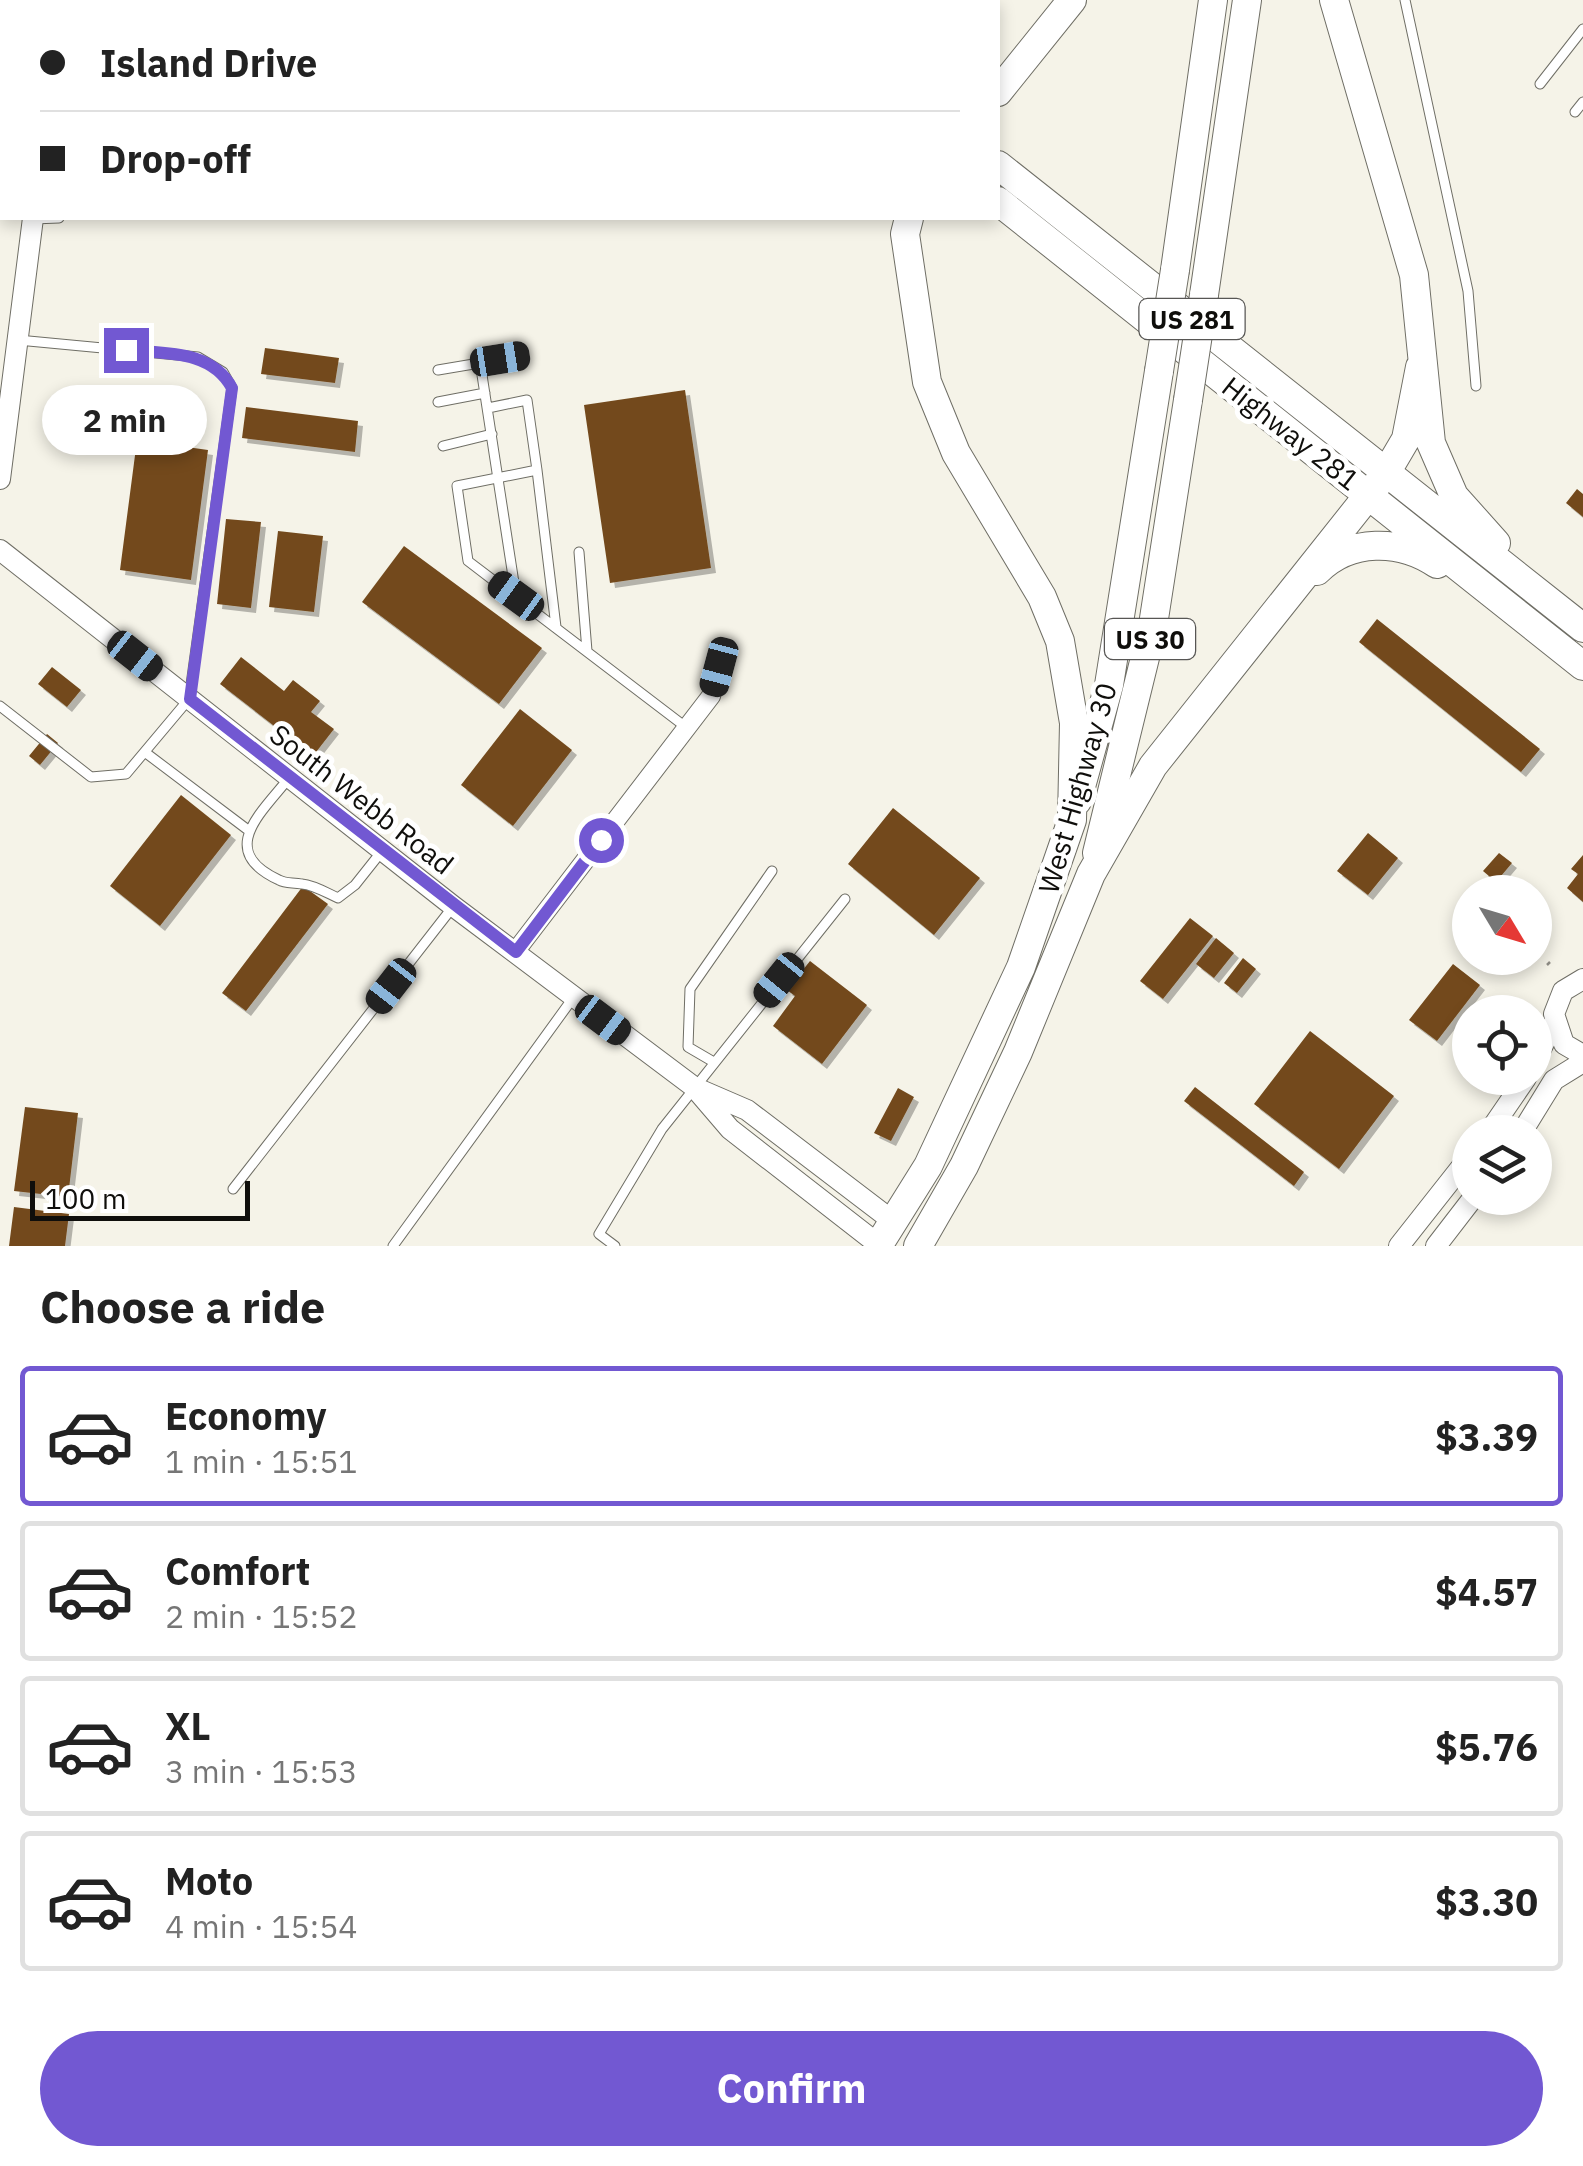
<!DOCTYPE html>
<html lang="en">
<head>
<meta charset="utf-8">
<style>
	body { margin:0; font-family:"IBM Plex Sans",sans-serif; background:#f2f2f2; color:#222; height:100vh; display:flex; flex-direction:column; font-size:38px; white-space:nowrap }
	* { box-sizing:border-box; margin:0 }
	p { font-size:32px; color:#767676 }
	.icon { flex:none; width:55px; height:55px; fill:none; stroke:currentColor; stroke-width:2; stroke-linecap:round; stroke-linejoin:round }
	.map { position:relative; height:1246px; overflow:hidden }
	.panel { display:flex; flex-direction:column; background:#fff; flex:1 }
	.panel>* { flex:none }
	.banner { position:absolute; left:0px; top:0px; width:1000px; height:220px; box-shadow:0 5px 15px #0003; display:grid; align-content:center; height:220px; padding:0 40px; background:#fff }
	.needle { width:65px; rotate:128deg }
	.buttons { position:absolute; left:1452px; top:875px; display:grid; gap:20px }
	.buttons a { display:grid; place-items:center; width:100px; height:100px; border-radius:50%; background:#fff; box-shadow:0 5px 15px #0003; font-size:50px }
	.scale { position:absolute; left:30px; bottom:25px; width:220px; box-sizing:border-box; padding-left:10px; border:5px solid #0f0e0b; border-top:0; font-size:28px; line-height:35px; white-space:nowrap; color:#0f0e0b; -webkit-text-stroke:8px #fff; paint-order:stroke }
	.end { position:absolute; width:45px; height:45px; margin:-22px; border:12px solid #7258d2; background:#fff; box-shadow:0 0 0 5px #fff }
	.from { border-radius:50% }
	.bubble { position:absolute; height:70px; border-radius:35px; background:#fff; box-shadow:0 5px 15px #0003; font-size:32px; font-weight:800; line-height:70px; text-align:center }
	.car { position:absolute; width:30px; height:60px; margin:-30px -15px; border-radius:12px; box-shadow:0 0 8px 2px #0007; background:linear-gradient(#222 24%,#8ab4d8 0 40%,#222 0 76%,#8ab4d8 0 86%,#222 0) }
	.banner b { display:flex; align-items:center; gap:35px; height:95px; font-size:38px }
	.banner b+b { border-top:2px solid #e0e0e0 }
	.banner i { width:25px; height:25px; background:#222 }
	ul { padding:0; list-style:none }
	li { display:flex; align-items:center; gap:30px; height:140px; margin:0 20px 15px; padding:0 20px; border:5px solid #e0e0e0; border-radius:10px }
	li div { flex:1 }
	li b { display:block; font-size:38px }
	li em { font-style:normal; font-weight:800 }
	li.current { border-color:#7258d2 }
	li>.icon { width:90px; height:90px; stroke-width:1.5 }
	h2 { padding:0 40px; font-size:45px; line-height:120px }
	.primary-button { display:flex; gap:20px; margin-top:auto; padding:20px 40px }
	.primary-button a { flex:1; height:115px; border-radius:60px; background:#7258d2; color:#fff; font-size:40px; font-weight:800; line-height:115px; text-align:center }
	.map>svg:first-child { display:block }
	.building { fill:#734a1d; filter:url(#shadow) }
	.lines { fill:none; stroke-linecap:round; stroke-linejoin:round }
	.service-casing { stroke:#6f6e65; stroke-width:11 }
	.minor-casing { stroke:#6f6e65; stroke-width:20 }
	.tertiary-casing { stroke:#6f6e65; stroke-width:22 }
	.primary-casing { stroke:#6f6e65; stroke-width:30 }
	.trunk-casing { stroke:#6f6e65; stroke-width:30 }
	.path { stroke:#8f8d86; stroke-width:2.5; stroke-dasharray:10 5; stroke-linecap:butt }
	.service { stroke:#fff; stroke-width:9 }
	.minor { stroke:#fff; stroke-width:18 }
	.tertiary { stroke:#fff; stroke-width:20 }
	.primary { stroke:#fff; stroke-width:28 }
	.trunk { stroke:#fff; stroke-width:28 }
	.primary-bridge-casing { stroke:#6f6e65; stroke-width:30; stroke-linecap:butt }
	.primary-bridge { stroke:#fff; stroke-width:28 }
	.route { stroke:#7258d2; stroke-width:12 }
	.labels { text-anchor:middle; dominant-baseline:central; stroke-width:10; stroke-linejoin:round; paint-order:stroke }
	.shield { fill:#fff; stroke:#575654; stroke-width:2.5 }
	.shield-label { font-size:25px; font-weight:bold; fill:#0f0e0b }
	.street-label { font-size:28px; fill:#0f0e0b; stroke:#fff }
</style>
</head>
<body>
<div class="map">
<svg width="1583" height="1246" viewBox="0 0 1583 1246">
	<defs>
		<filter id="shadow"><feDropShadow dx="5" dy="5" stdDeviation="0" flood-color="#0004"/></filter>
	</defs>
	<rect width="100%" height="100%" fill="#f5f3e8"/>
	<path class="building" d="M265,348L339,358L335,383L261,374Z
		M685,390L711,568L610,583L584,405Z
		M246,407L358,421L355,452L242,438Z
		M137,440L208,450L191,580L120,570Z
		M1577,489L1583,494V517L1566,503Z
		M226,519L261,522L251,608L217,604Z
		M278,531L323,536L314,612L269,607Z
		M404,546L542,648L499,704L362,602Z
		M1377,619L1540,749L1521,772L1359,642Z
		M241,657L284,691L293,680L320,701L311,712L334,729L313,756L220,684Z
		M52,667L81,690L67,707L38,684Z
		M520,709L572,750L513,826L461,785Z
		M47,734L58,743L40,765L29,756Z
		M181,795L231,835L160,926L110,886Z
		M893,808L980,878L934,935L848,864Z
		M1368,833L1398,858L1368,895L1337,871Z
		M1499,853L1512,863L1496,882L1483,871Z
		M1583,855V902L1567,888L1578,874L1571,869Z
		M303,886L328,904L246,1011L222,993Z
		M1190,918L1213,936L1163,999L1140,981Z
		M1216,938L1234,953L1214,978L1196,964Z
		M1243,958L1256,969L1237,993L1224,983Z
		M810,961L867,1005L822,1064L773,1026L795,996L787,990Z
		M1453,964L1480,985L1437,1041L1409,1020Z
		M1310,1031L1394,1096L1339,1169L1254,1104Z
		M1195,1087L1304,1172L1294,1186L1184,1101Z
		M898,1088L914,1097L891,1141L874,1133Z
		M25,1107L78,1113L68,1197L14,1191Z
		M14,1207L69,1214L65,1246H9Z"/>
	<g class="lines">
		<g class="service-casing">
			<path id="service" d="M150,0L181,2
				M1405,0L1468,291L1476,386
				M116,2L117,0
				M236,2L241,0
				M1540,84L1583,29
				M1575,112L1583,102
				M33,219L59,218
				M480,362L516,596
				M438,370L521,356
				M438,402L485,393
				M488,408L527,400L537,470
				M443,446L492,434
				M579,552L587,651
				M556,627L537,470L457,486L468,561L687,728
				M0,706L91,777L126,774L189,699L232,388L223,372L198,357L18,340
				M146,753L248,830
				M289,778C261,813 216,851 279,880C286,884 293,882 302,884C314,885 327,893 338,898L355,885L382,851
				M712,1061L688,1047L690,989L772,871
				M233,1189L452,908
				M393,1246L573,998
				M615,1246L599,1234L662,1129L845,899"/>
		</g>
		<g class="minor-casing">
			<path id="minor" d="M515,952L711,696L719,667"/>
		</g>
		<g class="tertiary-casing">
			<path id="tertiary" d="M61,2V0
				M0,479L33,218
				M0,550L453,906L694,1087L730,1129L879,1245
				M1583,979L1563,991L1554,1014L1564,1044L1583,1055
				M1535,1061L1554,1023
				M696,1088L747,1110L894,1222
				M1489,1132L1526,1078
				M1522,1132L1554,1080L1583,1062
				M1399,1246L1470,1156
				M1436,1246L1473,1198"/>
		</g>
		<g class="primary-casing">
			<path id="primary" d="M1175,270L1213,0
				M1204,295L1247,0
				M1077,801L1109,685L1159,371
				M1097,853L1153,625L1188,400"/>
		</g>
		<g class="trunk-casing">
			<path id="trunk" d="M743,0L746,2
				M784,0L787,2
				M1334,0L1414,275L1431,443L1454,496L1496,543
				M998,92L1072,0
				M998,165L1583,628
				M998,201L1583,666
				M1317,571C1350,538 1400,539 1437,564
				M878,1246L928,1166L1021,967L1072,820L1074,723L1060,641L1042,597L956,453L927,382L905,234L909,218
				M918,1246L964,1166L1018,1052L1091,874L1153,766L1386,473L1406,439L1420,367"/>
		</g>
		<path class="path" d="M1547,965L1550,962"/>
		<use href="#service" class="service"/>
		<use href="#minor" class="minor"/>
		<use href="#tertiary" class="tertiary"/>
		<use href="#primary" class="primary"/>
		<use href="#trunk" class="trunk"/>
		<g class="primary-bridge-casing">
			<path id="primary-bridge" d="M1159,371L1175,270
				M1188,400L1204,295"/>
		</g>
		<use href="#primary-bridge" class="primary-bridge"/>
	</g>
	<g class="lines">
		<path class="route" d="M126,350C164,354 211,349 232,388L190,699L516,952L601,840"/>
	</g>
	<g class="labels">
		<g class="shield">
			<rect x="1139.5" y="299" width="105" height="40" rx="8"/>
			<rect x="1105" y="619" width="90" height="40" rx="8"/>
		</g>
		<g class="shield-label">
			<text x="1192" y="319">US 281</text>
			<text x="1150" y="639">US 30</text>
		</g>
		<g class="street-label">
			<text transform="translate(1291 433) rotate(38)">Highway 281</text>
			<text transform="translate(1077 788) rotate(-74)">West Highway 30</text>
			<text transform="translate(362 799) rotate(38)">South Webb Road</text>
		</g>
	</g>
</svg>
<div class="buttons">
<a><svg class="needle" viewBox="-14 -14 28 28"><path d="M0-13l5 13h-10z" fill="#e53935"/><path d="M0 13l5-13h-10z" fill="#767676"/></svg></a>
<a><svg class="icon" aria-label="locate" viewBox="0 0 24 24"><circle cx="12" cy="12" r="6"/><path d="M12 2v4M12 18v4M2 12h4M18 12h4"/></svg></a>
<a><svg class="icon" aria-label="layers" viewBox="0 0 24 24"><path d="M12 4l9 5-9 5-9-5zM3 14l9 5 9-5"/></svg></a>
</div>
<div class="scale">100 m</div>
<i class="end from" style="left:601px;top:840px"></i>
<i class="end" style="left:126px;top:350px"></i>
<div class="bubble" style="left:42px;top:385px;width:165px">2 min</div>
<i class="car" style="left:500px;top:359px;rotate:81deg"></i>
<i class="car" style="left:516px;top:596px;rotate:306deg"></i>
<i class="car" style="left:135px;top:656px;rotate:128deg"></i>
<i class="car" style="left:719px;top:667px;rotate:195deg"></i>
<i class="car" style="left:779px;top:980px;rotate:219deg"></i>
<i class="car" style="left:391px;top:986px;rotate:218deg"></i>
<i class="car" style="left:603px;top:1020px;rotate:127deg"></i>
<div class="banner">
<b><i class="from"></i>Island Drive</b>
<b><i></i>Drop-off</b>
</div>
</div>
<section class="panel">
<h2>Choose a ride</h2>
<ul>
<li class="current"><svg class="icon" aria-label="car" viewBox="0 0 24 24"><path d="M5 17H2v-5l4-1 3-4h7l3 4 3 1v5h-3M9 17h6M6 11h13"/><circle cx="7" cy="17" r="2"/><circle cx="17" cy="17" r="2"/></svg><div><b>Economy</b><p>1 min · 15:51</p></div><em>$3.39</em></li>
<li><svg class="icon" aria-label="car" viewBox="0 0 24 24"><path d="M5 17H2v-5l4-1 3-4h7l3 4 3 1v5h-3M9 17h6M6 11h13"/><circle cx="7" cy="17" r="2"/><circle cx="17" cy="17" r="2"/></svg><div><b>Comfort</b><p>2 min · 15:52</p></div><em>$4.57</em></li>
<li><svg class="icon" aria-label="car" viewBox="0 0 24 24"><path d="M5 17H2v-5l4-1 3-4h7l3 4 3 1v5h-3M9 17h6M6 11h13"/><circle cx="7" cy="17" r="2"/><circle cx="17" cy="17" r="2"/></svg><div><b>XL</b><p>3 min · 15:53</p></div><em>$5.76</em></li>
<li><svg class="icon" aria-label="car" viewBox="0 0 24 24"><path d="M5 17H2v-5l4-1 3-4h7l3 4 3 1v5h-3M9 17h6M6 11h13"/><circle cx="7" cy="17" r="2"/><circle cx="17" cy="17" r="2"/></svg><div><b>Moto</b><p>4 min · 15:54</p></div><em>$3.30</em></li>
</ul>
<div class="primary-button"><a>Confirm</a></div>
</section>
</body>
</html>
